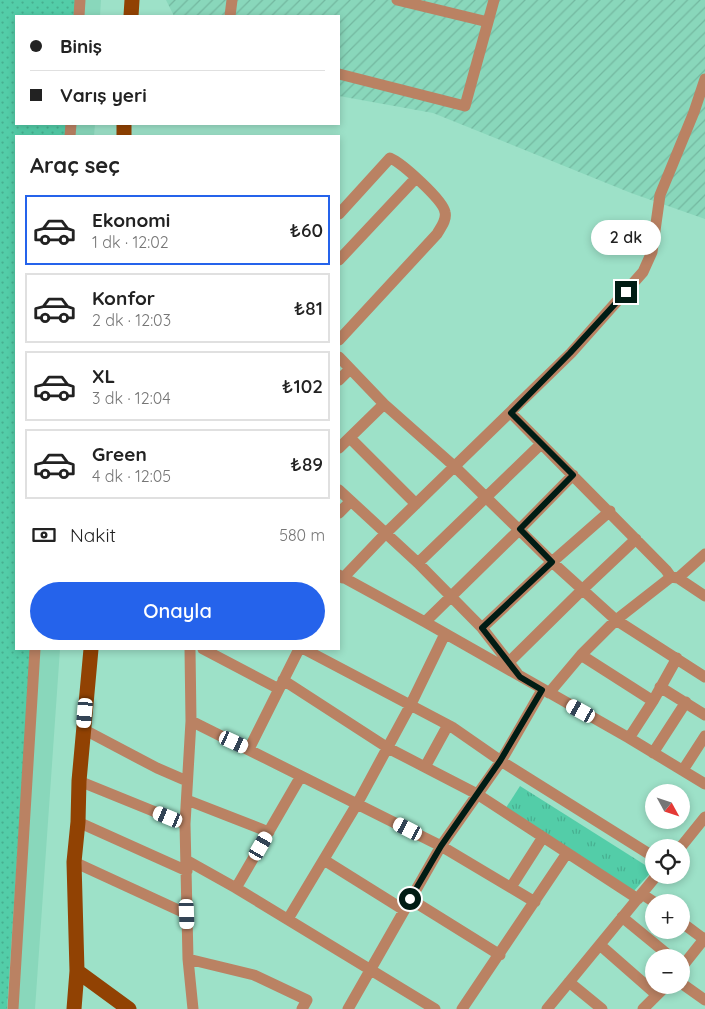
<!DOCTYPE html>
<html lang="tr">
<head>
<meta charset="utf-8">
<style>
	body { margin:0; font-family:Quicksand,sans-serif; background:#f6f6f6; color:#222; height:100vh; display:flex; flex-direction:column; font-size:19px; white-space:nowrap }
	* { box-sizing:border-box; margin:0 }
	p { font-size:16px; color:#767676 }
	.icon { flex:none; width:28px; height:28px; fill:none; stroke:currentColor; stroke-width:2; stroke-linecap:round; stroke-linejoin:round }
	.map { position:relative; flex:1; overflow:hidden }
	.drawer { position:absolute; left:15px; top:135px; width:325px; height:515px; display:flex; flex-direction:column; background:#fff; border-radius:0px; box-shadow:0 2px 8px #0003 }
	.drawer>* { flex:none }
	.top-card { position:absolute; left:15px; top:15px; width:325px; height:110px; border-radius:0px; box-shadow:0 2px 8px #0003; display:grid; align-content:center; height:110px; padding:0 15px; background:#fff }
	.needle { width:32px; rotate:130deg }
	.controls { position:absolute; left:645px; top:784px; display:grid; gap:10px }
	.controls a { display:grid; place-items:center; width:45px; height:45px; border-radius:50%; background:#fff; box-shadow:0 2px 8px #0003; font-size:25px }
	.end { position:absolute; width:22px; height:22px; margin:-11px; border:6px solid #011c14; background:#fff; box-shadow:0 0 0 2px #fff }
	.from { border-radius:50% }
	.bubble { position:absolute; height:35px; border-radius:18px; background:#fff; box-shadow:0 2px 8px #0003; font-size:16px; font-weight:600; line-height:35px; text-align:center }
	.car { position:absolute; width:15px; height:30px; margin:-15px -8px; border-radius:6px; box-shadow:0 0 4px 1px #0007; background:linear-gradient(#fff 24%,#345 0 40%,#fff 0 76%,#345 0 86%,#fff 0) }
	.top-card b { display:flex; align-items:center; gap:18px; height:48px; font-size:19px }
	.top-card b+b { border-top:1px solid #e0e0e0 }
	.top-card i { width:12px; height:12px; background:#222 }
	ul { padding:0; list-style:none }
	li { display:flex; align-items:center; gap:15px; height:70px; margin:0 10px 8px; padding:0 5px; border:2px solid #e0e0e0; border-radius:0px }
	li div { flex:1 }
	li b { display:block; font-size:19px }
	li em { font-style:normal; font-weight:600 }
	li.active { border-color:#2563eb }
	li>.icon { width:45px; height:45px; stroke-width:1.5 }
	h2 { padding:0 15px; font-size:22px; line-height:60px }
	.pay { display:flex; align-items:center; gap:12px; height:55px; padding:0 15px; font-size:19px }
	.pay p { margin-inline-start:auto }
	.primary-button { display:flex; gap:10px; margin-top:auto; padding:10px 15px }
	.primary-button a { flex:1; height:58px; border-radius:30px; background:#2563eb; color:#fff; font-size:20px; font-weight:600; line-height:58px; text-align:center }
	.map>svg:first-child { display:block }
	.built { fill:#89d7bb }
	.industrial { fill:url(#industrial-furrows) }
	.grass { fill:url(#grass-dots) }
	.park { fill:url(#park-tufts) }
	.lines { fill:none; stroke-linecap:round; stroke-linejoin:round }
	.minor { stroke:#ba8263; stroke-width:11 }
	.major { stroke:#914203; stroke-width:15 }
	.route { stroke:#011c14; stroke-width:6 }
</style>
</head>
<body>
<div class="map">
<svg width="705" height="1009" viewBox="0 0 705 1009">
	<defs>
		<pattern id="industrial-furrows" width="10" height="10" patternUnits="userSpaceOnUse" patternTransform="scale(1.25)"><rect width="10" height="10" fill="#89d7bb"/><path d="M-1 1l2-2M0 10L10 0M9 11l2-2" fill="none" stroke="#74b8a0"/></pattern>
		<pattern id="grass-dots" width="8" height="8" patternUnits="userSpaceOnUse" patternTransform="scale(1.25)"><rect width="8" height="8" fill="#53cda8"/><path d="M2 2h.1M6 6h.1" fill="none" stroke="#47af90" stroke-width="1.8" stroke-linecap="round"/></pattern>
		<pattern id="park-tufts" width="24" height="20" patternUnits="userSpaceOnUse" patternTransform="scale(1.25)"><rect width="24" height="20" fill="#53cda8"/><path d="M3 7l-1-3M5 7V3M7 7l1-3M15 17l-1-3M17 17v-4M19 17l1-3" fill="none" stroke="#47af90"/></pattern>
	</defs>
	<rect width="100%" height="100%" fill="#9de1c8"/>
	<path class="built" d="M0,0H101L100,16H16V124H95L94,136H16V649H60L35,1009H0Z"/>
	<path class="industrial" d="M166,0H705V219L631,193L433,113L339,96V16H174Z"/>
	<path class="grass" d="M0,0H77L75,16H16V124H68L67,136H16V649H31L7,1009H0Z"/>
	<path class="park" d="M520,786L653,870L633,892L502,814Z"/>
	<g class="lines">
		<path class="minor" d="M397,0L488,22
			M79,16L80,0
			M230,16L232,0
			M339,74L465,106L494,0
			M70,136L71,124
			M339,214L390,158C402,163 443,200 445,212C447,220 441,227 437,234L339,340
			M339,260L416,178
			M339,357L384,404L454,466L552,562L616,620L705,677
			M339,380L350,369
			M511,413L666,570L671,577L678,578L705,596
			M350,438L416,504
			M339,448L384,404
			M339,490L418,563L482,628L517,673
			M339,513L351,501
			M418,563L541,444
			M339,575L425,622L629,738L705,784
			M343,578L386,533L571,353L643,272L652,252L660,195L694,112L705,79
			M678,578L705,554
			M425,622L520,529L573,475
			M482,628L552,562L610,511
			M190,649L191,721L185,824L188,959L193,1009
			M203,649L279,689
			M304,649L452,727L501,761L654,857
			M581,655L653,701
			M509,662L583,589L636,539
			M283,680L388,748L477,794L638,899
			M660,687L705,715
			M549,693L581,655L616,620L671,577
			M191,721L441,846L535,902
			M83,729L157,768L187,781
			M629,738L653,701L677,658
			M249,749L299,649
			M653,753L686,702
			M425,767L448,725
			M683,770L705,736
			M79,781L185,824
			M187,800L269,832
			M78,822L187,871
			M680,848L705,817
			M186,860L236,888L435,1009
			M324,860L404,910
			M74,862L187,914
			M511,887L543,837
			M236,888L301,776
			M642,894L654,902
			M410,899L500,955
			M622,917L672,958
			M288,919L357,804L410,706L445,634
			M681,922L704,939
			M600,945L657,995
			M188,959L254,975L307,1000L302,1009
			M681,968L705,938
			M569,982L602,1009
			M681,983L705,1000
			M13,1009L35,649
			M348,1009L441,846L501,761L542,690
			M462,1009L567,853
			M547,1009L657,875
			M643,1009L667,985"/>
		<path class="major" d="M131,16L132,0
			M124,136V124
			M77,971L129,1009
			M74,1009L77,971L74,862L78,822L79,781L91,649"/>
	</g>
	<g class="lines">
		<path class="route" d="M410,899L441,846L500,761L542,690L520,677L482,628L552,562L520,529L573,475L511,413L570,353L626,292"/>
	</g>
</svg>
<div class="controls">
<a><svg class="needle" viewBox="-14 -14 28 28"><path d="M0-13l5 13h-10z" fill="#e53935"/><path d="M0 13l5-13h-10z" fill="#767676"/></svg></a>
<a><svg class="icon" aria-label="locate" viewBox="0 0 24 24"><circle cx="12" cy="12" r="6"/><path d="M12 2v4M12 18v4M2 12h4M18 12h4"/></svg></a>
<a>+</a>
<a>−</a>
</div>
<i class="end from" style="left:410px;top:899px"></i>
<i class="end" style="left:626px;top:292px"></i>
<div class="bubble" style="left:591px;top:220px;width:70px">2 dk</div>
<i class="car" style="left:581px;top:711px;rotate:299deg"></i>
<i class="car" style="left:85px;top:713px;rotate:185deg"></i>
<i class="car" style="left:234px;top:742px;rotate:115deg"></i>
<i class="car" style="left:168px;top:817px;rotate:292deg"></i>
<i class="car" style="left:408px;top:829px;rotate:297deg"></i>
<i class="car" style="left:261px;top:846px;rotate:30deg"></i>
<i class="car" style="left:187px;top:914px;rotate:178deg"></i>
<div class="top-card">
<b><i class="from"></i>Biniş</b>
<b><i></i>Varış yeri</b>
</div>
<section class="drawer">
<h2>Araç seç</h2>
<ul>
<li class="active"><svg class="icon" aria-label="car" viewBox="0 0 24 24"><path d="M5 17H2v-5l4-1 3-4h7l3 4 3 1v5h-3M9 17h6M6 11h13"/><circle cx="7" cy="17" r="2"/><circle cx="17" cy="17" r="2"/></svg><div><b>Ekonomi</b><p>1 dk · 12:02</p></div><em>₺60</em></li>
<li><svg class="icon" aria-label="car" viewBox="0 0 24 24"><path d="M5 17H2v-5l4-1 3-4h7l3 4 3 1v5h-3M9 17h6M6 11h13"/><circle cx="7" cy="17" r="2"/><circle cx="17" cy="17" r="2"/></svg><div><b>Konfor</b><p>2 dk · 12:03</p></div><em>₺81</em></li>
<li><svg class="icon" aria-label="car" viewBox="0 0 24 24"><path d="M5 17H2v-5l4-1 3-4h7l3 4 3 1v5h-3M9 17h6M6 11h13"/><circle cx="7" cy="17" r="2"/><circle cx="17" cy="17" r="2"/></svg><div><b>XL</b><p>3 dk · 12:04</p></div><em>₺102</em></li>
<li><svg class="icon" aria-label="car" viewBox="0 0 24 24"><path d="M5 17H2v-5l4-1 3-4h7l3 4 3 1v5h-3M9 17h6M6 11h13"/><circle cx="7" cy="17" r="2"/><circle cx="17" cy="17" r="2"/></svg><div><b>Green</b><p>4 dk · 12:05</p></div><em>₺89</em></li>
</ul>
<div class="pay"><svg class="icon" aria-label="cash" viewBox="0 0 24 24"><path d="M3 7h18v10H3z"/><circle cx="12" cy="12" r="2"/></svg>Nakit<p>580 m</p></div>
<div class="primary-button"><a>Onayla</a></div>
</section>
</div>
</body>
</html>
